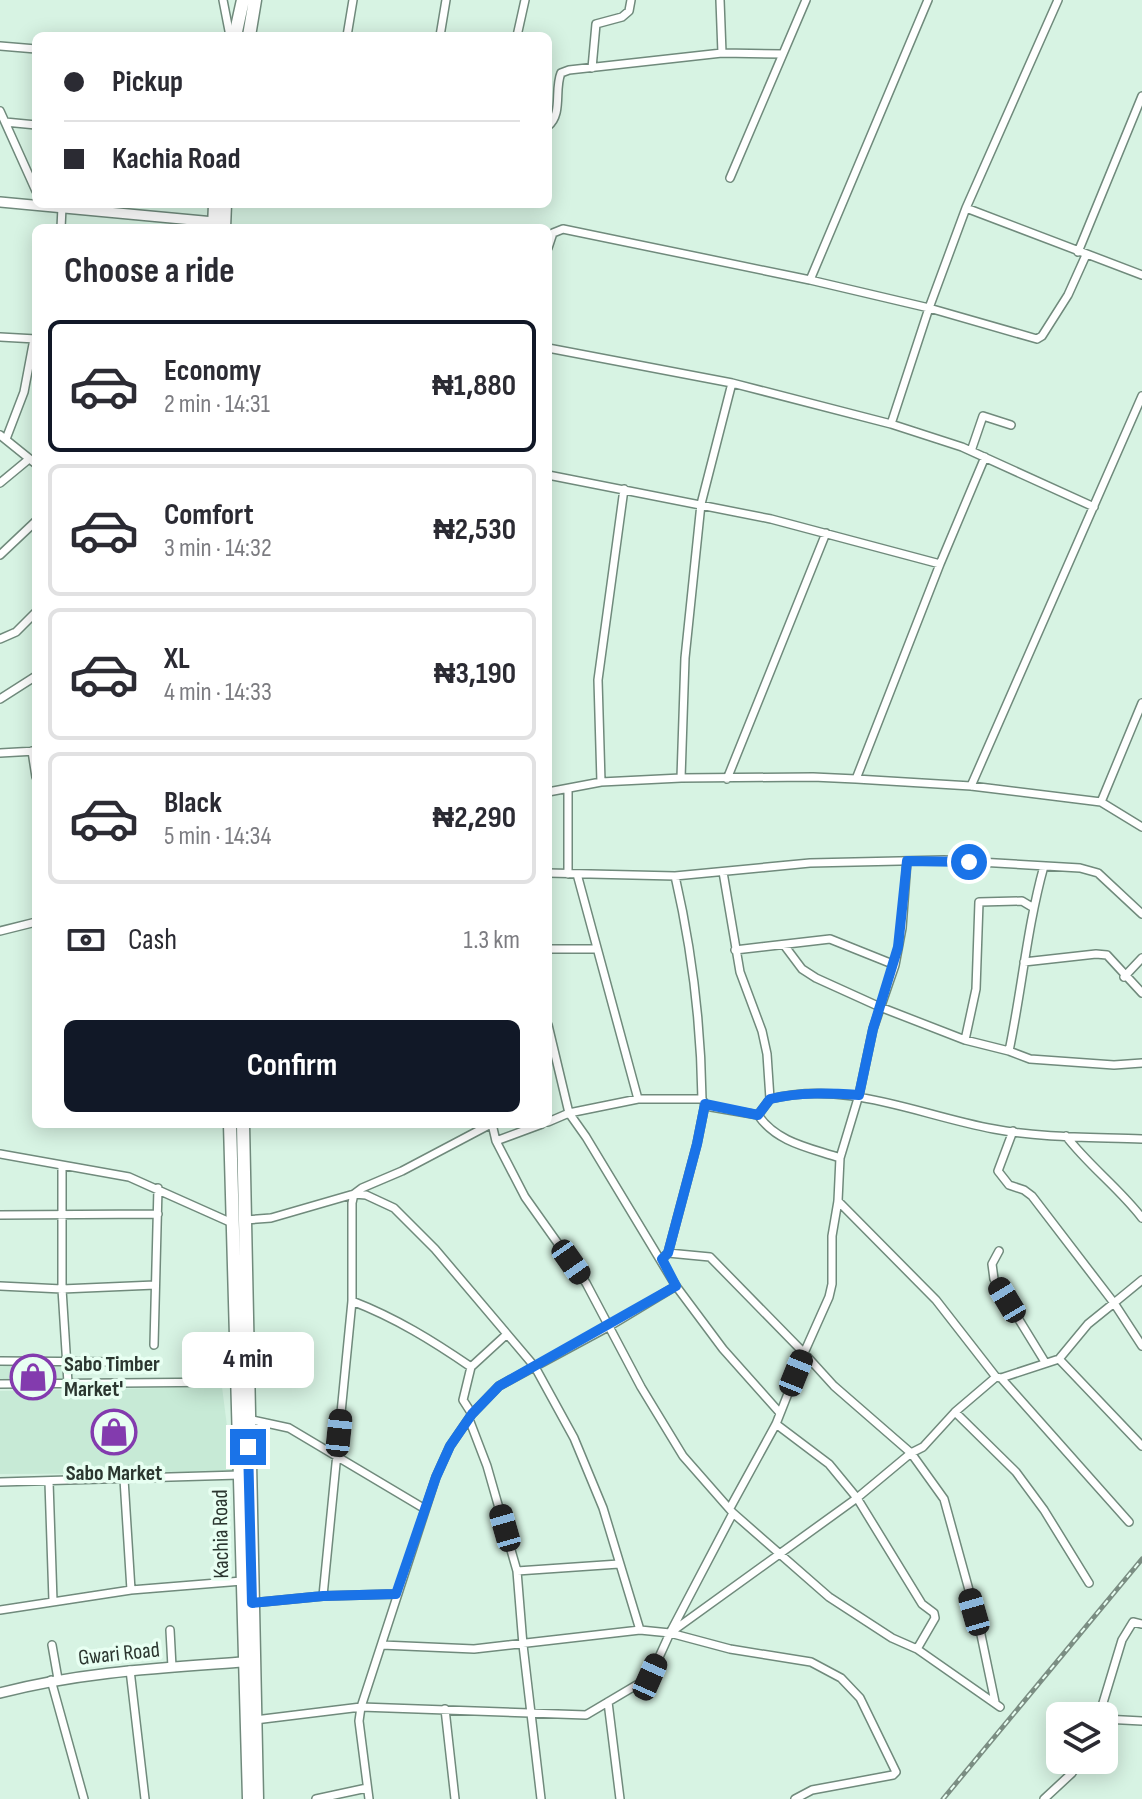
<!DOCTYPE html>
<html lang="en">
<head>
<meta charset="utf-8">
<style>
	body { margin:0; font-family:"Sofia Sans Condensed",sans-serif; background:#f2f2f3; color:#2b2b33; height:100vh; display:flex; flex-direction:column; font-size:30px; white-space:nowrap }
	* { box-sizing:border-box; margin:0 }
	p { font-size:26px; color:#7c7c81 }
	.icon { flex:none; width:44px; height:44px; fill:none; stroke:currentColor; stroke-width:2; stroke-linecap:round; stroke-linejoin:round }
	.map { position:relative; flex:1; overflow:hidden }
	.details { position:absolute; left:32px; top:224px; width:520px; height:904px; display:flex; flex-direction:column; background:#fff; border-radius:12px; box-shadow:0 4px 20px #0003 }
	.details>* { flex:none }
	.guide { position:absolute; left:32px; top:32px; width:520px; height:176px; border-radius:12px; box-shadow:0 4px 20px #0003; display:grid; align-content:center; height:176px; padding:0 32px; background:#fff }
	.fabs { position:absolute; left:1046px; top:1702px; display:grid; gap:16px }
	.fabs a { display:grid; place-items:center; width:72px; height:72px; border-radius:12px; background:#fff; box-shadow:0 4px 20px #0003; font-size:40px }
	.end { position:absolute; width:36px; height:36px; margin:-18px; border:10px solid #1a73e8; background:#fff; box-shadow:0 0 0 4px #fff }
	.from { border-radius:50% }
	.bubble { position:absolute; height:56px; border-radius:12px; background:#fff; box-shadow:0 4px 20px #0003; font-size:26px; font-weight:700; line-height:56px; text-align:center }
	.car { position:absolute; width:24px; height:48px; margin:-24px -12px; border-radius:10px; box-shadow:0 0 6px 2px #0007; background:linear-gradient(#222 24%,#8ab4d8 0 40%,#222 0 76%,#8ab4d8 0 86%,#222 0) }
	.guide b { display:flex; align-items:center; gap:28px; height:76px; font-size:30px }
	.guide b+b { border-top:2px solid #e1e1e2 }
	.guide i { width:20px; height:20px; background:#2b2b33 }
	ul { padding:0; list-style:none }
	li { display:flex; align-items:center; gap:24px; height:132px; margin:0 16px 12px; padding:0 16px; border:4px solid #e1e1e2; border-radius:12px }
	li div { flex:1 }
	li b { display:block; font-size:30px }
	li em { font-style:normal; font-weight:700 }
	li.selected { border-color:#111827 }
	li>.icon { width:72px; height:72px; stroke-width:1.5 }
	h2 { padding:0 32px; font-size:36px; line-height:96px }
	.pay { display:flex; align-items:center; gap:20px; height:88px; padding:0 32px; font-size:30px }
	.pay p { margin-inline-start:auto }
	.button { display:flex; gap:16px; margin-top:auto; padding:16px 32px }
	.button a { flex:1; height:92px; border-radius:12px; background:#111827; color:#fff; font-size:32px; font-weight:700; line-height:92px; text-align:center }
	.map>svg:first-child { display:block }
	.built { fill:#c7ead6 }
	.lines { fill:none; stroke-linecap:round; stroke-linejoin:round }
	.street-casing { stroke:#708a7c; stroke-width:10 }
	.secondary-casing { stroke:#708a7c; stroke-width:12 }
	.highway-casing { stroke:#708a7c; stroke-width:15 }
	.street { stroke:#fff; stroke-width:7 }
	.secondary { stroke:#fff; stroke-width:9 }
	.highway { stroke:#fff; stroke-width:12 }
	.rail-casing { stroke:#7b8e83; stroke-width:5 }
	.rail { stroke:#e8fff2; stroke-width:2; stroke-dasharray:6; stroke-linecap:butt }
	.route { stroke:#1a73e8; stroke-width:10 }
	.labels { text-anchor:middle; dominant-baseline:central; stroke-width:7; stroke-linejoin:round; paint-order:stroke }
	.poi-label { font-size:22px; font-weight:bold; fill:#2b362f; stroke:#e8fff2; text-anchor:start }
	.street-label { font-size:22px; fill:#2b362f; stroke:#e8fff2 }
</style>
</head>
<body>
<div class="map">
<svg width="1142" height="1799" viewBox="0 0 1142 1799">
	<rect width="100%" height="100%" fill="#d7f3e3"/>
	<path class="built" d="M0,1363L65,1366L66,1381L0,1383Z
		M222,1387L233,1473L0,1474V1391Z"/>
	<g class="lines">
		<g class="street-casing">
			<path id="street" d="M223,0L230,36
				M928,0L810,280L929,308L1037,339L1042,336L1068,295L1086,255
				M347,36L353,0
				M440,36L446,0
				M517,36L525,0
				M0,46L36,49
				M722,53L782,54
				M592,68L596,24L622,17L629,11L631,0
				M0,111L36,191
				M5,122L36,125
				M548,126C563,114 554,90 561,73L569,70L722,53L720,0
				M730,178L806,0
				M966,208L1142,275
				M61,228L62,207
				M548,248L553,233L563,229L810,280
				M1078,252L1142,96
				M0,337L36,339
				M548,348L732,383L891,424L962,447L1094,507
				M891,424L929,308L966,208L1058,0
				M0,435L36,464
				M6,439L24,392L34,339
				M971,451L983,416L1011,425
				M548,475L771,519L940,564
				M0,483L29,459
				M0,555L36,521
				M0,639L16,632L36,612
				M0,699L36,676
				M32,751L36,777
				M0,753L36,751
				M681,778L685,658L701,504L732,383
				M727,779L826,533
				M856,779L940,564L985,457
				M601,782L598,680L624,489
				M971,786L1142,396
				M548,792L601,782L681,778L813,777L856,779L971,786L1101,802L1142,827
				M1101,802L1142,703
				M723,872L740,972L762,1031L767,1054L770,1099
				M548,873L675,876L810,863L944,860L1080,868L1098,873L1142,914
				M568,874V789
				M577,874L638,1099
				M675,876C692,950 701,1023 702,1099
				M0,931L36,922
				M784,945L802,969L816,978L880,1007L965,1040L1009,1051L1030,1059L1114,1065L1142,1063
				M548,949H596
				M735,950L830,939L895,965
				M1024,962L1096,954L1107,955L1142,993
				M1124,977L1142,958
				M548,1025L569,1113L586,1137L676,1286L723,1349L780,1413
				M965,1040L976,989L979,902L1022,901L1032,907
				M1009,1051C1022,989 1027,927 1044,866
				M758,1115L770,1099C848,1080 918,1115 994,1129C1042,1138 1093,1137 1142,1139
				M548,1122L569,1113L638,1099H702L705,1104L711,1107L758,1115C777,1143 811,1148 840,1158
				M492,1124L496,1141L525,1197L586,1283L641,1387L683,1456L733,1513L829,1597L892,1638L917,1649L1000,1707
				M1013,1131L998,1171L1009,1185L1024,1190L1032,1196L1114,1303L1142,1280
				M1066,1136C1089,1166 1119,1188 1142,1218
				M496,1141L542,1124
				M0,1154L129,1177L232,1223
				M62,1167V1289L68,1383
				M0,1215L158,1214
				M245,1220L271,1218L354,1194L362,1188L402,1171L491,1124
				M999,1251L992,1264L994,1279L1045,1362
				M668,1253L710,1257L804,1353L829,1297L832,1284V1236L838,1201L840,1158L859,1095L873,1029L895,965L902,928L907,861
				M665,1256L668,1253L697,1144L705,1104
				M0,1286L62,1289L155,1285
				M352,1301C396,1318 433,1341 471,1367L507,1334
				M154,1345L158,1188
				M1059,1359L1088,1324L1114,1303L1142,1346
				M0,1361L119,1362
				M471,1367L463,1400L472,1414
				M996,1377L1001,1378L1129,1522
				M1001,1378L1059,1359L1142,1446
				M0,1384L237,1382
				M955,1412L1016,1472L1044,1510L1089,1583
				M248,1419L289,1428L425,1509
				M469,1419L487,1466L517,1571L523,1645L541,1799
				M776,1424L829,1464L857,1498L922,1604L934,1613L935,1618L917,1649
				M124,1479L131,1590
				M0,1482L239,1475
				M49,1482L53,1601
				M730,1508L776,1424L804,1353L834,1386L911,1453L944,1499L980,1630L995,1702
				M517,1571L619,1564
				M323,1596L352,1301V1203L354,1194L366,1195L394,1208L435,1249L535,1367L574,1438L603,1508L640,1630
				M252,1603L323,1596L396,1594
				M0,1610L131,1590L242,1581
				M170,1630L172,1667
				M670,1633L857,1498L911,1453L923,1447L955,1412L996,1377L936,1300L838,1201
				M52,1645L58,1679
				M382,1645L474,1649L640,1630L670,1633L730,1649L811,1662L841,1678L860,1698L896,1772L893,1775L812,1790L795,1799
				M130,1670L145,1799
				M51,1680L84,1799
				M608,1702L620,1799
				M445,1709L455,1799
				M1099,1716L1122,1640L1133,1622L1142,1624
				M1104,1719L1142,1721
				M255,1720L361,1707L586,1715L650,1677L670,1633L733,1513
				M316,1799L367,1788
				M369,1799L359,1721L361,1707L436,1477L450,1446L472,1414L499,1386L608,1327L676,1286
				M1044,1799L1072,1773L1080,1760"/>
		</g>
		<g class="secondary-casing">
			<path id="secondary" d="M0,202L214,222
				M0,1693C80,1672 161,1668 243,1662"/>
		</g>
		<g class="highway-casing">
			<path id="highway" d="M235,36L243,0
				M249,36L255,0
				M214,228L215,204
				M224,228L225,204
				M230,1124L249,1799
				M243,1124L257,1799"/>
		</g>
		<use href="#street" class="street"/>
		<use href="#secondary" class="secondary"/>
		<use href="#highway" class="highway"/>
		<g class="rail-casing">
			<path id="rail" d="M943,1799L1142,1559"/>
		</g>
		<use href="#rail" class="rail"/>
	</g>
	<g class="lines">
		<path class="route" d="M248,1447L252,1603L323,1596L396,1594L436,1477L450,1446L472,1414L499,1386L676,1286L662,1259L668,1253L697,1144L705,1104L758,1115L770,1099C800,1092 828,1093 859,1095L873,1029L898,947L907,861L969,862"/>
	</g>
	<defs>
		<g id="shop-ring" transform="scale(2.3)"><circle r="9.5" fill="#e8fff2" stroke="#833bae" stroke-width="1.5"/><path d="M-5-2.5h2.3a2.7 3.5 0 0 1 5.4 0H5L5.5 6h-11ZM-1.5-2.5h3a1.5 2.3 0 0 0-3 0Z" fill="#833bae"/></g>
	</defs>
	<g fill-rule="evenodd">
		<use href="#shop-ring" x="33" y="1377"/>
		<use href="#shop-ring" x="114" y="1432"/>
	</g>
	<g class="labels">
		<g class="poi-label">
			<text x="64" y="1364">Sabo Timber<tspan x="64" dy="25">Market'</tspan></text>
			<text x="114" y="1473" text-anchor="middle">Sabo Market</text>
		</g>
		<g class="street-label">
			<text transform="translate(221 1534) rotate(-91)">Kachia Road</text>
			<text transform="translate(119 1654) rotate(-6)">Gwari Road</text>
		</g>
	</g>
</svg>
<div class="fabs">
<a><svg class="icon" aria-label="layers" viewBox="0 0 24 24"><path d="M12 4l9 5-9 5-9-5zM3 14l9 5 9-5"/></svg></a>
</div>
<i class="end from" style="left:969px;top:862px"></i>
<i class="end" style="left:248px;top:1447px"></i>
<div class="bubble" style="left:182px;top:1332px;width:132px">4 min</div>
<i class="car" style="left:571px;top:1262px;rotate:145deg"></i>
<i class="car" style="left:1007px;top:1300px;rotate:329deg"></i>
<i class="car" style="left:796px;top:1373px;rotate:22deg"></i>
<i class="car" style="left:339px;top:1433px;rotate:6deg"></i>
<i class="car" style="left:505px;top:1528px;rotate:344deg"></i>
<i class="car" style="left:974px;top:1612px;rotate:344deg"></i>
<i class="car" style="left:650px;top:1677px;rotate:24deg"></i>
<div class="guide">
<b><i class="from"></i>Pickup</b>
<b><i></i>Kachia Road</b>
</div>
<section class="details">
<h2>Choose a ride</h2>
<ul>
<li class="selected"><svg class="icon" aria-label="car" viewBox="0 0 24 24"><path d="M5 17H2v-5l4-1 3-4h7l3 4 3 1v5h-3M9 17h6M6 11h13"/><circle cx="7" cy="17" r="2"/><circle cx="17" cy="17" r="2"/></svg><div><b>Economy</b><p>2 min · 14:31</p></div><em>₦1,880</em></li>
<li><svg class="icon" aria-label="car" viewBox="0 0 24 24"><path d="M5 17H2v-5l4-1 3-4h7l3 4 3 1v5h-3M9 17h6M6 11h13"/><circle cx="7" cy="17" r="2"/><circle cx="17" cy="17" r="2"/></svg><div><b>Comfort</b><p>3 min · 14:32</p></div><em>₦2,530</em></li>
<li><svg class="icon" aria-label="car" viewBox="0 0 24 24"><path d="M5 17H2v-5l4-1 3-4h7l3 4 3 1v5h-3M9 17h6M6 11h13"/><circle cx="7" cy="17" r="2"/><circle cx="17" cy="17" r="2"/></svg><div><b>XL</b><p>4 min · 14:33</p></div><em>₦3,190</em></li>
<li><svg class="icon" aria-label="car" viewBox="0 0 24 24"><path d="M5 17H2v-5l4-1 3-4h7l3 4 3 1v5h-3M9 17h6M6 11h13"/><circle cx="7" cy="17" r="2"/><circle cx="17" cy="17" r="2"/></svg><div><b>Black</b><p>5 min · 14:34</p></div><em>₦2,290</em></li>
</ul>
<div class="pay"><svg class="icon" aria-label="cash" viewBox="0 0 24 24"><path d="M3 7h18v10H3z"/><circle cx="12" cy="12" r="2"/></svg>Cash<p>1.3 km</p></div>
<div class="button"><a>Confirm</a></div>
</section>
</div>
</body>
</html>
